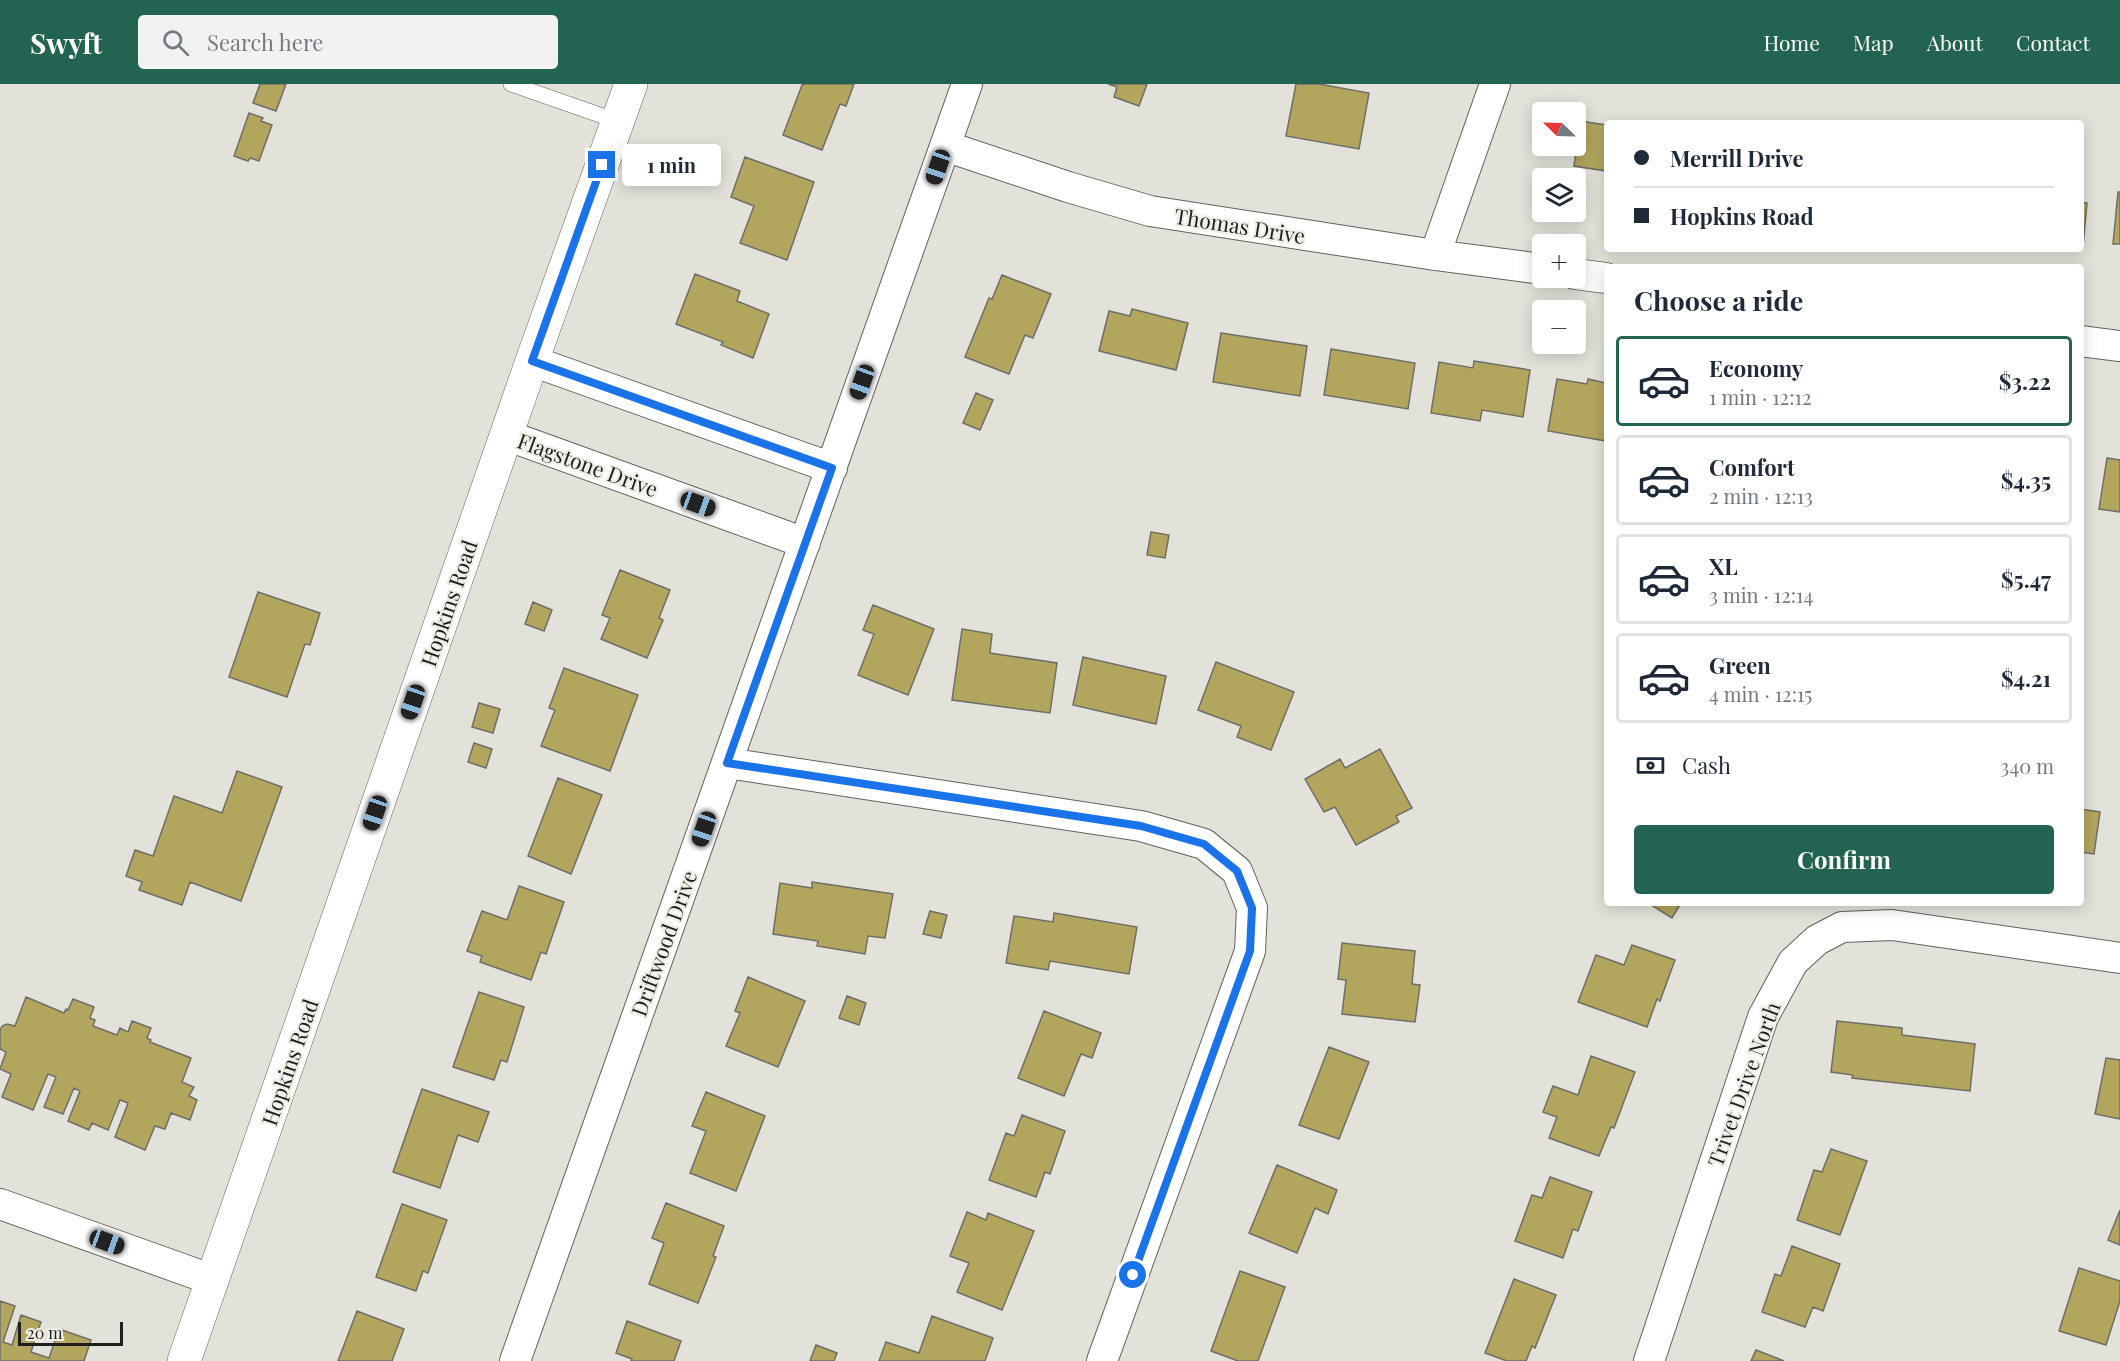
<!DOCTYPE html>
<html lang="en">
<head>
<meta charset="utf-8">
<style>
	body { margin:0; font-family:"Playfair Display",serif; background:#f2f2f3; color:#1f2937; height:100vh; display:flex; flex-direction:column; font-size:22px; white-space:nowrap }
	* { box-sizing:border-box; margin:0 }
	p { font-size:20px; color:#747a83 }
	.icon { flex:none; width:33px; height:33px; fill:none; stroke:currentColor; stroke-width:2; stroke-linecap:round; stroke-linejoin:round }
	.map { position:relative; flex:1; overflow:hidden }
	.sheet { position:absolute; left:1604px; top:180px; width:480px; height:642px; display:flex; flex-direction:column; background:#fff; border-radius:6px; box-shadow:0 3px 15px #0003 }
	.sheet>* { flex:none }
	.top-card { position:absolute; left:1604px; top:36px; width:480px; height:132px; border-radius:6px; box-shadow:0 3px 15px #0003; display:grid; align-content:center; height:132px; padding:0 30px; background:#fff }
	.needle { width:39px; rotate:293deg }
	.buttons { position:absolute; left:1532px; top:18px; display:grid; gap:12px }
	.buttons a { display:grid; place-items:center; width:54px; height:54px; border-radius:6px; background:#fff; box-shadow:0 3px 15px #0003; font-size:30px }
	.scale { position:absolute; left:18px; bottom:15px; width:105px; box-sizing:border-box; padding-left:6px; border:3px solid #1f1e1c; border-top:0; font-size:16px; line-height:21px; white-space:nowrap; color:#1f1e1c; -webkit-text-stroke:4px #f0efe7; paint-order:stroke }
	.end { position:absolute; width:27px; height:27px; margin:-14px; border:8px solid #1a73e8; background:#fff; box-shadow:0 0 0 3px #fff }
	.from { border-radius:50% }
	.bubble { position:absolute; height:42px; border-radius:6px; background:#fff; box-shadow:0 3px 15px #0003; font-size:20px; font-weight:700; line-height:42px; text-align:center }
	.car { position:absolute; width:18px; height:36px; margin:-18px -9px; border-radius:8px; box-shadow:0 0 4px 2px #0007; background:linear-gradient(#222 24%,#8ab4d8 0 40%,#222 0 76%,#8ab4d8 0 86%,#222 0) }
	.top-card b { display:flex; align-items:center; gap:21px; height:57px; font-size:22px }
	.top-card b+b { border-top:2px solid #e0e1e3 }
	.top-card i { width:15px; height:15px; background:#1f2937 }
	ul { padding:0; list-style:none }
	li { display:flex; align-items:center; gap:18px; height:90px; margin:0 12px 9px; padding:0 18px; border:3px solid #e0e1e3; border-radius:6px }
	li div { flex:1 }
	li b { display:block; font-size:22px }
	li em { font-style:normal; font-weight:700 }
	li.current { border-color:#236351 }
	li>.icon { width:54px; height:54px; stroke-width:1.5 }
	h2 { padding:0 30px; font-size:27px; line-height:72px }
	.pay { display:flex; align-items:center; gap:15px; height:66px; padding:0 30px; font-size:22px }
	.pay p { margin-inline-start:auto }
	.button { display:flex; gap:12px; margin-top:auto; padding:12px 30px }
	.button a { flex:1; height:69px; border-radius:6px; background:#236351; color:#fff; font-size:24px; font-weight:700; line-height:69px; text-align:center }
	header { display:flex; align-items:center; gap:36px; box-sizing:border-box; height:84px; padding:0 30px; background:#236351; color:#fff }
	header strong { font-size:28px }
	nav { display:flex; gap:33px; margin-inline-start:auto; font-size:21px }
	.search { width:420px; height:54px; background:#f2f2f3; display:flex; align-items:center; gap:15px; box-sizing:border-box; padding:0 21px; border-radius:6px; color:#747a83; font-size:22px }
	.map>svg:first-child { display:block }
	.building { fill:#b2a55e; stroke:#6f6e67; stroke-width:1.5 }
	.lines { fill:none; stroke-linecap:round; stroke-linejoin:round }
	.service-casing { stroke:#62615b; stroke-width:16 }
	.minor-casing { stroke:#62615b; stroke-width:32 }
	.tertiary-casing { stroke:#62615b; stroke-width:34 }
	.service { stroke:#fff; stroke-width:15 }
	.minor { stroke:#fff; stroke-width:30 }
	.tertiary { stroke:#fff; stroke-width:33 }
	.route { stroke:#1a73e8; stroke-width:8 }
	.labels { text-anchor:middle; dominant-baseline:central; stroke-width:4.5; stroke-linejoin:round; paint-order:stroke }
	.street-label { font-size:21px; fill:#1f1e1c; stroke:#f0efe7 }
</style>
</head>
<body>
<header>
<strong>Swyft</strong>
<div class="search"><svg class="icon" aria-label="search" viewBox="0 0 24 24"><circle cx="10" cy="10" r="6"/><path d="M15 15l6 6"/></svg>Search here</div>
<nav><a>Home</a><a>Map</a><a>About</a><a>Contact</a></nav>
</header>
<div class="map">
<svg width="2120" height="1277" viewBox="0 0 2120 1277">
	<rect width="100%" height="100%" fill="#e3e2da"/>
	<path class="building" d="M260,0H286L276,27L253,19Z
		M804,0H854L846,22L840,20L822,66L783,51L802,1Z
		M1108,0H1147L1139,22L1114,13L1117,3Z
		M1296,0H1319L1369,9L1359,65L1286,52Z
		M249,29L263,34L261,37L272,41L259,77L250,74L248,77L234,72Z
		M1580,37L1606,41V87L1574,82Z
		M745,73L814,98L787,176L740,159L754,122L731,113Z
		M2118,108H2120V160H2113Z
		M2080,118L2087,119L2083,163H2080Z
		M695,190L740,207L737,217L769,230L753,274L721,261L723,258L676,240Z
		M1002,191L1051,210L1033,254L1025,251L1009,290L965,273L989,214L992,215Z
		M1132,225L1188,239L1176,286L1099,267L1109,227L1130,232Z
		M1221,249L1307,262L1300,312L1213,298Z
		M1331,265L1415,279L1408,325L1324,311Z
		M1474,277L1530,286L1523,333L1482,326L1480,337L1431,329L1439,278L1473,284Z
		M1557,295L1587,300L1588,295L1606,299V357L1548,347Z
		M976,309L993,316L980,346L963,339Z
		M2107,374L2120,376V428L2099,425Z
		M1151,448L1169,451L1165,474L1147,471Z
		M620,486L670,506L659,534L663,536L647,574L601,555L610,534L602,531Z
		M258,508L320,529L310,561L305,560L287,613L229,593Z
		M533,518L552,526L544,547L525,540Z
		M873,521L934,545L908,611L858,591L874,550L863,546Z
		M962,545L992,550L990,569L1057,579L1050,629L952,616Z
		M1083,573L1166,592L1156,640L1073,621Z
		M1216,578L1294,608L1271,666L1237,653L1241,642L1198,626Z
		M564,584L638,611L610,687L541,662L555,626L549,624Z
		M479,619L500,625L493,649L472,643Z
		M474,659L492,665L486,684L468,678Z
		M1380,665L1412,724L1396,732L1399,738L1356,761L1335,723L1324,728L1305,695L1340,675L1345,684Z
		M237,687L282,703L241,817L190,798L182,821L139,806L142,798L126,792L135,766L153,772L174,712L222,729Z
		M558,694L602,711L571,790L528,772Z
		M2080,725L2100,728L2094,770L2080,768Z
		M812,798L893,810L885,854L868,852L865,870L817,862L818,857L773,850L780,799L812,804Z
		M519,802L564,818L546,870L541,868L531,896L480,878L482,872L467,867L482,827L507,836Z
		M1648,819H1681L1672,834Z
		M930,827L947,831L941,854L923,850Z
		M1054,829L1137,843L1129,890L1050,877L1048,886L1006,879L1014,832L1053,838Z
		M1342,859L1415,867L1412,900L1420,901L1415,938L1342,930L1346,896L1338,895Z
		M1632,861L1675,876L1660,917L1657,915L1647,943L1578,918L1596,871L1624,881Z
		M748,893L805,917L778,983L726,962L740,929L735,927Z
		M479,908L524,923L507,978L501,976L494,996L453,983Z
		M847,912L866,919L859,941L839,934Z
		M26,913L64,929L66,925L68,926L73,915L94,923L90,934L95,936L93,942L117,951L120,944L128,948L132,937L151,944L147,954L151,956L150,958L191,974L182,998L194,1003L189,1012L197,1016L190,1036L171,1029L165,1045L155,1042L145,1066L115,1053L128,1019L120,1016L108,1046L92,1039L89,1046L68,1037L80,1007L74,1004L63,1030L44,1023L56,993L48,990L33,1026L2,1013L11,990L0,985L6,968L0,965V947L2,942L7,940L15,942Z
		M1044,927L1101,949L1092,974L1081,970L1064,1012L1018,994Z
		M1837,937L1902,944V951L1975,960L1970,1007L1852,994L1853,991L1831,988Z
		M1329,963L1369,978L1339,1055L1299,1041Z
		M1591,972L1635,988L1614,1044L1611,1043L1599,1072L1549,1054L1557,1033L1543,1028L1553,1002L1578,1011Z
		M2106,974L2120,976V1035L2095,1030Z
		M422,1005L489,1028L478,1058L458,1051L440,1104L393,1088Z
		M706,1008L765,1032L736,1107L690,1089L706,1047L692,1042Z
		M1022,1031L1065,1047L1050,1090L1045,1088L1036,1113L989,1096L1006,1049L1014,1052Z
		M1831,1065L1867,1077L1840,1151L1797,1136L1814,1086L1822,1088Z
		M1277,1081L1337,1106L1328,1130L1315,1124L1297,1169L1249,1149Z
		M1550,1093L1592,1108L1578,1147L1573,1145L1563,1174L1515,1157L1532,1111L1542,1114Z
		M666,1119L724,1142L713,1172L716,1173L698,1219L649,1200L664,1159L652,1154Z
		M402,1120L447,1136L428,1189L423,1187L416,1207L376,1193Z
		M2120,1126V1161L2108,1156Z
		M967,1128L986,1136L988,1129L1034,1147L1002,1226L957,1208L969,1179L950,1172Z
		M1792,1162L1840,1180L1823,1227L1813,1223L1805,1243L1762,1228L1775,1190L1781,1192Z
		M2079,1184L2120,1197V1217L2106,1261L2059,1247Z
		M1240,1187L1285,1203L1258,1277H1238L1211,1267Z
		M1514,1195L1556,1211L1535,1264L1532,1262L1526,1277H1507L1485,1269Z
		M0,1217L15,1222L3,1258L12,1261L21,1231L41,1238L31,1268L49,1274L59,1245L91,1256L84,1277H0Z
		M357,1227L404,1245L392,1277H338Z
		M932,1232L993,1254L985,1277H879L886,1258L919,1269Z
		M627,1237L681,1257L674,1277H631L632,1275L616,1269Z
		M816,1261L837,1269L834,1277H810Z
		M1756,1266L1784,1277H1751Z"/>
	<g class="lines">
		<g class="service-casing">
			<path id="service" d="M511,0L617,37"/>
		</g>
		<g class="minor-casing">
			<path id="minor" d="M945,62L1068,103L1150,127L1435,171L1542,185
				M1435,171L1495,0
				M1575,190L1606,194
				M2080,257L2120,262
				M532,277L832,384
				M506,351L805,459
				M727,679L1141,742L1204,760L1237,787L1252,824L1250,867L1102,1277
				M0,1120L213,1196
				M515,1277L967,0
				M1649,1277L1763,933L1793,878L1817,856L1842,843L1892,841L2120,874"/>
		</g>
		<g class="tertiary-casing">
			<path id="tertiary" d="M184,1277L532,277L631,0"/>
		</g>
		<use href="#service" class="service"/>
		<use href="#minor" class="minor"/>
		<use href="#tertiary" class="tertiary"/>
	</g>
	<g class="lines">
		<path class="route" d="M602,81L532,277L832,384L727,679L1141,742L1204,760L1237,787L1252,824L1250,867L1133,1191"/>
	</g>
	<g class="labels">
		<g class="street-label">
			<text transform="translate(1240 141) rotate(9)">Thomas Drive</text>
			<text transform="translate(588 380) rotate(20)">Flagstone Drive</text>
			<text transform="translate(448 519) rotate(-71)">Hopkins Road</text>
			<text transform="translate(663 859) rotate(-70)">Driftwood Drive</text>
			<text transform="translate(289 978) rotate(-71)">Hopkins Road</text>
			<text transform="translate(1743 1000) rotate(-70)">Trivet Drive North</text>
		</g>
	</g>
</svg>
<div class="buttons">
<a><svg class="needle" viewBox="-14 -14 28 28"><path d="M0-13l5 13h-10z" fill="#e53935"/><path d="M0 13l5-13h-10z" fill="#747a83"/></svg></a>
<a><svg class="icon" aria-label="layers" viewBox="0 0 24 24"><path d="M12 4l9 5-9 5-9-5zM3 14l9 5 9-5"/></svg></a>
<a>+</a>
<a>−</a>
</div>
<div class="scale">20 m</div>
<i class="end from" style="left:1133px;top:1191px"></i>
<i class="end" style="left:602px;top:81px"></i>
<div class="bubble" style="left:622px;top:60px;width:99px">1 min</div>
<i class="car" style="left:938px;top:83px;rotate:199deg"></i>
<i class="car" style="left:862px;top:298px;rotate:200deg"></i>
<i class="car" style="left:698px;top:420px;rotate:110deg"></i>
<i class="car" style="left:413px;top:618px;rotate:199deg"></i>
<i class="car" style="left:375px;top:729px;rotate:199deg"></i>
<i class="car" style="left:704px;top:745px;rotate:199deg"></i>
<i class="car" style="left:107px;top:1158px;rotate:110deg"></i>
<div class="top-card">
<b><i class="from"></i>Merrill Drive</b>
<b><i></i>Hopkins Road</b>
</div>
<section class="sheet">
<h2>Choose a ride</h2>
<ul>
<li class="current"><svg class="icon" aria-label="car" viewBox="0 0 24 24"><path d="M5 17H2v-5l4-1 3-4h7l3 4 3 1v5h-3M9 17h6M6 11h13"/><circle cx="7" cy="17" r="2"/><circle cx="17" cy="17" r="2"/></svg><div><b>Economy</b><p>1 min · 12:12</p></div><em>$3.22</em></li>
<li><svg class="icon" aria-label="car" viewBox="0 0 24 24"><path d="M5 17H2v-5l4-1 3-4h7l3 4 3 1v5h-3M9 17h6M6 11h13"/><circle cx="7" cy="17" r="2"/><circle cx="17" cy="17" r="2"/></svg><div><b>Comfort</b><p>2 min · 12:13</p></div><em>$4.35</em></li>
<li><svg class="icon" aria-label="car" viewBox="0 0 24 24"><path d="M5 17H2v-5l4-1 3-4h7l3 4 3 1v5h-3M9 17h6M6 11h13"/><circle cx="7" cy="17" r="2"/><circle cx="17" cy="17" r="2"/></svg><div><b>XL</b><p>3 min · 12:14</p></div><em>$5.47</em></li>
<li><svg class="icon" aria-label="car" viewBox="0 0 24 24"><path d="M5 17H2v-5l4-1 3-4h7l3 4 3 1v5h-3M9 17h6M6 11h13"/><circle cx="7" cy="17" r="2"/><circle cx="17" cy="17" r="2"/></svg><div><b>Green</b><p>4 min · 12:15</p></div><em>$4.21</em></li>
</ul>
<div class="pay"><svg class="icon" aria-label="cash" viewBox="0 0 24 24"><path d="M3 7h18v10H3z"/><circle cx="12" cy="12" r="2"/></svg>Cash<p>340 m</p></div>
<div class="button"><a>Confirm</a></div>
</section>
</div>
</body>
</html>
